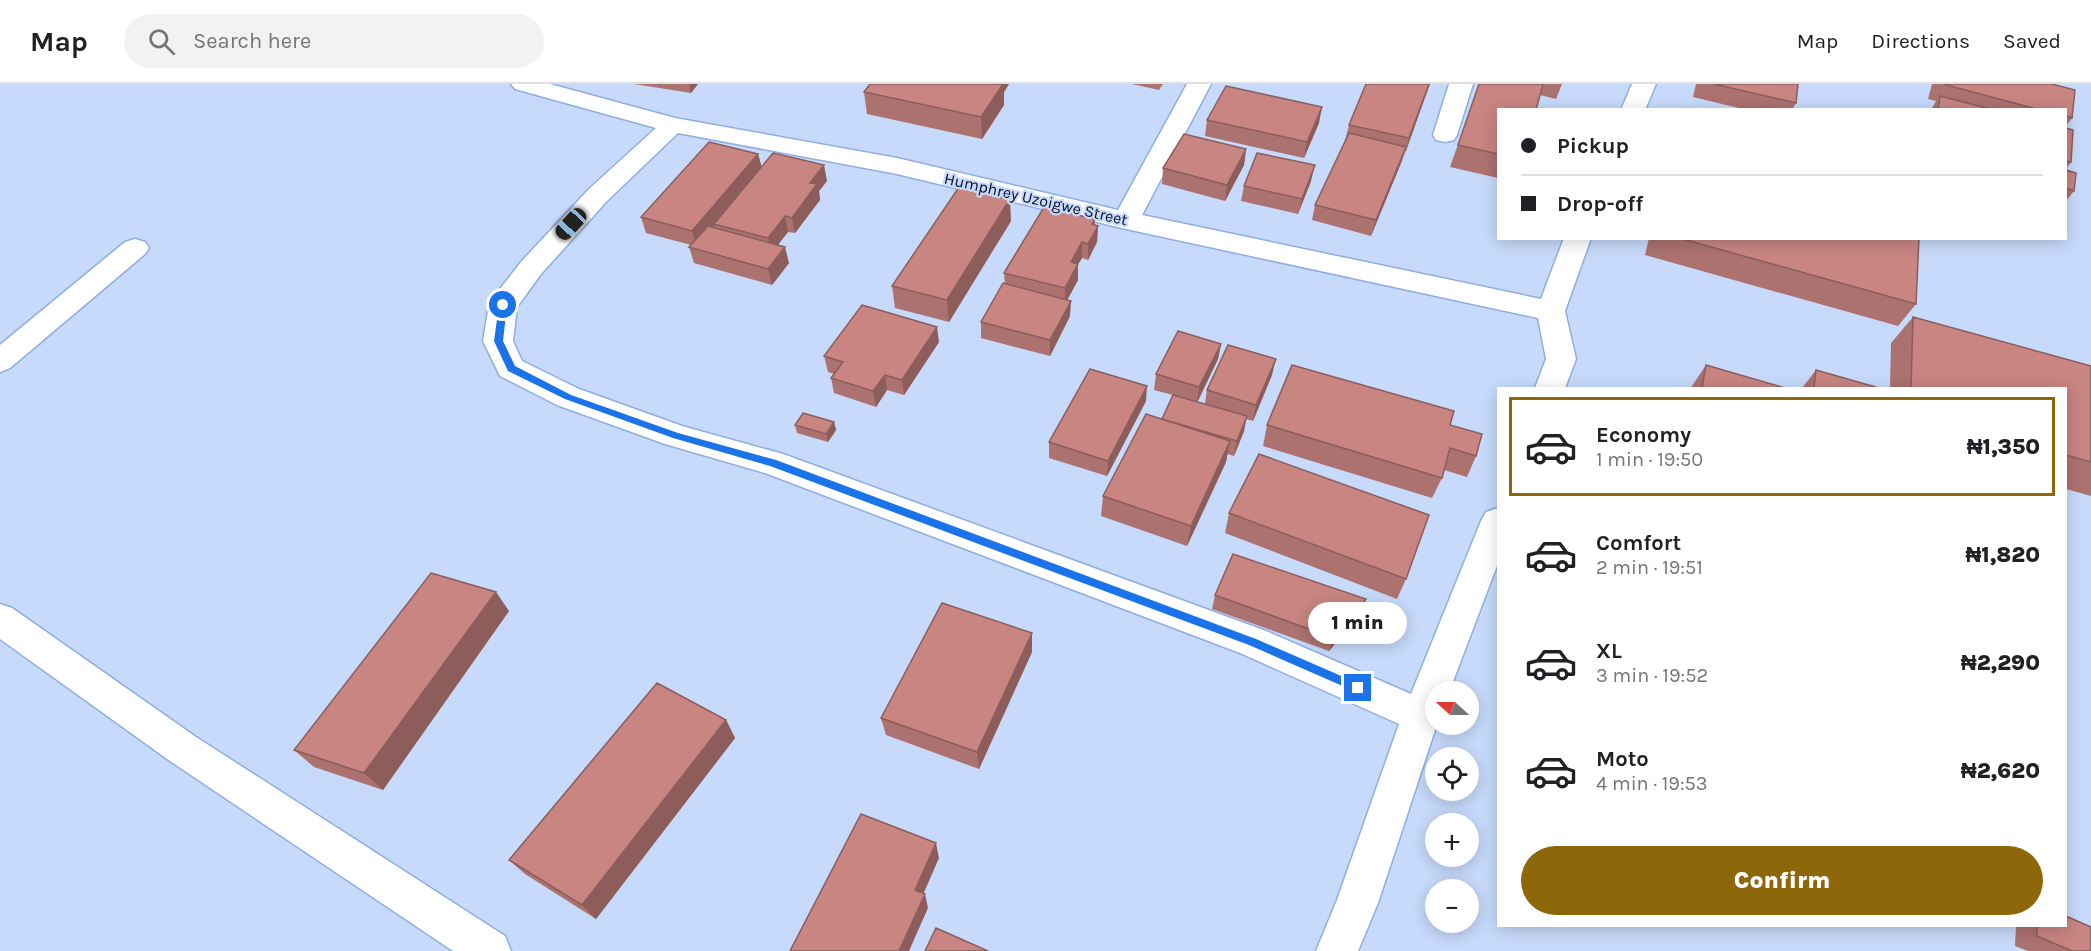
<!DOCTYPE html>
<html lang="en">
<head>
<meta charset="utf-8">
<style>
	body { margin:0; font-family:Karla,sans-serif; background:#f2f2f2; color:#202124; height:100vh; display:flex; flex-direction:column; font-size:22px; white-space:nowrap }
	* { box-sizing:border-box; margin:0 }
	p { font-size:20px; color:#757577 }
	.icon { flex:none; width:33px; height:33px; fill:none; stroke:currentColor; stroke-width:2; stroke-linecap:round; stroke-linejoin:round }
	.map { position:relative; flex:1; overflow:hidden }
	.side { position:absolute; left:1497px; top:303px; width:570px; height:540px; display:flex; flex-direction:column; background:#fff; border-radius:0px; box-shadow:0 3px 15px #0003 }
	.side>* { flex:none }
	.guide { position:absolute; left:1497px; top:24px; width:570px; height:132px; border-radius:0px; box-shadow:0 3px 15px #0003; display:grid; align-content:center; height:132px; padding:0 24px; background:#fff }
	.needle { width:39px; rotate:291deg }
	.fabs { position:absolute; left:1425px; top:597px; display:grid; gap:12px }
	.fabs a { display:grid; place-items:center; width:54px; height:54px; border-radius:50%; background:#fff; box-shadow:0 3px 15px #0003; font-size:30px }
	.end { position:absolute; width:27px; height:27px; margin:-14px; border:8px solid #1a73e8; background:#fff; box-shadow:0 0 0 3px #fff }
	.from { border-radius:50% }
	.bubble { position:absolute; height:42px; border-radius:21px; background:#fff; box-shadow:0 3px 15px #0003; font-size:20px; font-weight:800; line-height:42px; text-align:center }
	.car { position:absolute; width:18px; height:36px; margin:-18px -9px; border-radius:8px; box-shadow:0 0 4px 2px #0007; background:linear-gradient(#222 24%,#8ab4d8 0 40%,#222 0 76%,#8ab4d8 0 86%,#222 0) }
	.guide b { display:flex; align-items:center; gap:21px; height:57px; font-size:22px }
	.guide b+b { border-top:2px solid #e0e0e0 }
	.guide i { width:15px; height:15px; background:#202124 }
	ul { padding:10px 0 0; list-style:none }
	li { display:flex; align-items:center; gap:18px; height:99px; margin:0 12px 9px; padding:0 12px; border:3px solid transparent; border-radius:0px }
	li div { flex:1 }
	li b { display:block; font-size:22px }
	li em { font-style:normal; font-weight:800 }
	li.current { border-color:#8d670a }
	li>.icon { width:54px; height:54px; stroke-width:1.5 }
	.cta { display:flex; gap:12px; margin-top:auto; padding:12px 24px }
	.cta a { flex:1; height:69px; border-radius:36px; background:#8d670a; color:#fff; font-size:24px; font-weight:800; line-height:69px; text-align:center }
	header { display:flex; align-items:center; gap:36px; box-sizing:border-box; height:84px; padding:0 30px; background:#fff; border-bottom:2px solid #e0e0e0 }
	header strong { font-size:28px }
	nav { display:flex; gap:33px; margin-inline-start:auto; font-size:21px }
	.search { width:420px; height:54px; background:#f2f2f2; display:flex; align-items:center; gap:15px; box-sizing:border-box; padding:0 21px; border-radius:33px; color:#757577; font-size:22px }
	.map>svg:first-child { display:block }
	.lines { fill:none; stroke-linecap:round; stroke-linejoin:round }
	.minor-casing { stroke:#8fade2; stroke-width:3 }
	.minor { fill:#fff; fill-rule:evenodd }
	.wall { fill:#ac7270 }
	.shaded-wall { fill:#8c5d5b }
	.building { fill:#c88582; stroke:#8c5d5b; stroke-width:1.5 }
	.route { fill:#1a73e8 }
	.labels { text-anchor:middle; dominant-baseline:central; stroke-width:4.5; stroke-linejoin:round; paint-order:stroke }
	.far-street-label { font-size:16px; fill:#050d20; stroke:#c7dafb }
</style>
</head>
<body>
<header>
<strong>Map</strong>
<div class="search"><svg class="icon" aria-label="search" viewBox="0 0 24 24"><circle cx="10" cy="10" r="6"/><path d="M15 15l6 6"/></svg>Search here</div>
<nav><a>Map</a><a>Directions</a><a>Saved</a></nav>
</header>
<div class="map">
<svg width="2091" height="867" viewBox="0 0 2091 867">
	<rect width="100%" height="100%" fill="#c7dafb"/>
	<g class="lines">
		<g class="minor-casing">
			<path id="minor" d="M511,0H550L675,34L897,74L1118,126L1187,0H1211L1142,131L1541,215L1564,154H1591L1565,227L1576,275L1565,304H1535L1546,275L1538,234L1126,145L897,90L678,49L607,117L541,190L517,223L513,257L522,277L579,305L682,342L783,370L1266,547L1411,610L1481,437L1486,428L1498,424V479L1449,608H1436L1437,640L1378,819L1358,867H1316L1337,816L1399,640L1240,569L765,389L665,360L557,321L500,292L483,257L489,221L493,214L521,178L589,105L656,44L515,5Z
				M1449,0H1473L1457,51L1454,56L1445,58L1436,56L1433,51Z
				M1632,0H1656L1645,26H1621Z
				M135,155L145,158L149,164L145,170L10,284L0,288V261L125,158Z
				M0,520L12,524L196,653L505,852L511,867H453L170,677L0,555Z"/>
		</g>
		<use href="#minor" class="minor"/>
	</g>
	<path class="wall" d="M634,0H698L691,9Z
		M870,0H1009L1004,8V21L982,55L867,30L864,8Z
		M1132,0H1163L1159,6Z
		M1430,0L1401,79L1371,152L1312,136L1315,121L1345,57L1349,41Z
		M1479,0H1562L1556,15L1540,11L1498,26V94L1450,83Z
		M1696,0H1798L1796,19L1792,26H1747L1693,13Z
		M1932,0H2052L2072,34L2066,42V26H1931L1936,17L1928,15Z
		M1207,36L1319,39L1304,74L1205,52Z
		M2066,44L2071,78L2066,85Z
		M1246,65L1244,81L1225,117L1162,100L1163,84Z
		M758,70L762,84L827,97L819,107L820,116L795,149L788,148L778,161L789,179L772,201L694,179L689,163L691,161L646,149L641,133Z
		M2066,86L2074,107L2066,117Z
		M1311,97L1298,130L1241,117L1244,102Z
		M1011,137L949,238L895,224L892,202Z
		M1095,141L1098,142L1097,158L1088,176L1082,174L1078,180V196L1067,216L1070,232L1050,272L981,254V238L1005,200L1004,189Z
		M1649,154H1919L1916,220L1898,242L1645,171Z
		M1913,233L2091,282V412L2066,405V304H1890L1891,259Z
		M939,258L904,311L887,306L876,323L834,309L831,294L834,290L828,288L824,272Z
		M1221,260L1218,275L1197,318L1205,320L1207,306L1272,291L1253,337L1246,335L1244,347L1234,372L1227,370L1226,378L1187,462L1101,432L1103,412L1162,335L1173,311L1154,306L1156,290Z
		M1706,281L1785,304H1692V302Z
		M1816,286L1879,304H1802Z
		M1146,317L1107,392L1049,374V358Z
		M834,338L836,346L828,358L797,349L795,341Z
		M1267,341H1450L1476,372L1467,393L1444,386L1442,394L1432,414L1263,362Z
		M1229,429L1406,495L1397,515L1225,449Z
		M1215,511L1360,529L1329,567L1212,525Z
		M509,527L383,706L314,683L294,666Z
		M1032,568L979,685L886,651L881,634Z
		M726,636L735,654L596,835L525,790L509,776Z
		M2016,842H2066L2091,867H2028L2015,862Z"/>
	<path class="shaded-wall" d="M689,0H698L691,9Z
		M1002,0H1009L1004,8V21L982,55L981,33Z
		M1429,0H1430L1429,2L1405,70L1409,54Z
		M1322,23L1319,39L1304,74L1307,58Z
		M1406,63L1401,79L1371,152L1376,136Z
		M1246,65L1244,81L1225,117L1227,101Z
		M758,70L762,85L697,162L692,147Z
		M824,81L827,97L819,107L820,116L795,149L792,134L810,99Z
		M1315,81L1311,97L1298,130L1302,115Z
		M1010,115L1011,137L949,238L947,216Z
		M785,132L788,148L771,169L768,154Z
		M1095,135L1094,149L1098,142L1097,158L1088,176V160L1092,140Z
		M1082,158V174L1078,180V196L1065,220V204L1071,178Z
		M785,163L789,179L772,201L768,185Z
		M1071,217L1070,232L1050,272V256Z
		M937,243L939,258L904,311L902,296Z
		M1221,260L1218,275L1197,319L1199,303Z
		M1276,275L1272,291L1253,337L1256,321Z
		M885,291L887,306L876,323L873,307Z
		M1147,302L1146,317L1107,392L1108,377Z
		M1247,332L1244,347L1234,372L1237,357Z
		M834,338L836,346L828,358L826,350Z
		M1230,357L1226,378L1187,462L1191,442Z
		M496,508L509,527L383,706L364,689Z
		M1366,515L1360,529L1329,567L1334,554Z
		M1032,549V568L979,685L977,668Z
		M726,636L735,654L596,835L582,821Z
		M936,759L939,774L919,820L915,806Z
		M925,810L928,824L909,867H899Z"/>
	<path class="building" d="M870,0H1003L981,33L864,8Z
		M1366,0H1429L1409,54L1349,41Z
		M1479,0H1543L1536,26H1498V70L1458,61Z
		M1714,0H1798L1796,19Z
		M1943,0H2052L2075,6L2072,34L2066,32V26H2040Z
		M1226,2L1322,23L1307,58L1207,36Z
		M1940,12L1994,26H1938Z
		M2066,44L2073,46L2071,78L2066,77Z
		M1349,49L1406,63L1376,136L1315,121Z
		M1184,50L1246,65L1227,101L1163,84Z
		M709,58L758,70L692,147L641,133Z
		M773,69L824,81L810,99L817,100L792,134L785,132L768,154L714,140Z
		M1257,69L1315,81L1302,115L1244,102Z
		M2066,86L2076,89L2074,107L2066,104Z
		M959,103L1010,115L947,216L892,202Z
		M1044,123L1095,135L1092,140L1098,142L1088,160L1082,158L1071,178L1078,180L1065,204L1004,189Z
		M708,142L785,163L768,185L689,163Z
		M1679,154H1919L1916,220Z
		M1003,199L1071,217L1050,256L981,238Z
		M862,221L937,243L902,296L885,291L873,307L831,294L843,278L824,272Z
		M1913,233L2091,282V378L2066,371V304H1911Z
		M1178,247L1221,260L1199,303L1156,290Z
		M1228,261L1276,275L1256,321L1207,306Z
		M1292,281L1454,327L1450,341L1482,350L1476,372L1450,364L1442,394L1267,341Z
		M1706,281L1785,304H1702Z
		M1090,285L1147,302L1108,377L1049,358Z
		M1816,286L1879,304H1814Z
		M1173,311L1247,332L1237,357L1162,335Z
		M803,329L834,338L826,350L795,341Z
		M1146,330L1230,357L1191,442L1103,412Z
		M1259,370L1429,431L1406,495L1229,429Z
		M1233,470L1366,515L1334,554L1215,511Z
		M431,489L496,508L364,689L294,666Z
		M942,519L1032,549L977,668L881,634Z
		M657,599L726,636L582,821L509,776Z
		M861,730L936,759L915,806L925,810L899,867H790Z
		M2066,832L2091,843V867H2072L2037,852V842H2066Z
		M936,844L988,867H925Z"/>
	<path class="route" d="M503,218L507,221L503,257L515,282L571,311L678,349L776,376L1256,555L1362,601L1363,604L1358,609L1354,607L1249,561L770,382L673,354L565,315L508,287L494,257L499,221Z"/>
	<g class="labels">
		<g class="far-street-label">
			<text transform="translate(1036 115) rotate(13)">Humphrey Uzoigwe Street</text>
		</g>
	</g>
</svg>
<div class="fabs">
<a><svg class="needle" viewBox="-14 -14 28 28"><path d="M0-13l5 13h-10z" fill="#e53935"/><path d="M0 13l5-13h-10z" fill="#757577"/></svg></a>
<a><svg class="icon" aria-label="locate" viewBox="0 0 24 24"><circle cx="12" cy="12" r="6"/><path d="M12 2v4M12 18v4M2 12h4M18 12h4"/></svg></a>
<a>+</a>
<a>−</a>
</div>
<i class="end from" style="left:503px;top:221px"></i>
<i class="end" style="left:1358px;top:604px"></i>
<div class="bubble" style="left:1308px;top:518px;width:99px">1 min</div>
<i class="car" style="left:571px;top:140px;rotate:223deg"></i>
<div class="guide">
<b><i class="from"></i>Pickup</b>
<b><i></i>Drop-off</b>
</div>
<section class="side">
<ul>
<li class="current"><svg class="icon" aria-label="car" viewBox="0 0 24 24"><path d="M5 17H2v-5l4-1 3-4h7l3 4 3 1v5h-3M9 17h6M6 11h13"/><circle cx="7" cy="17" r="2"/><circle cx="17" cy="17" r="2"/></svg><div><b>Economy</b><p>1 min · 19:50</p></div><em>₦1,350</em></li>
<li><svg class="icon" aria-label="car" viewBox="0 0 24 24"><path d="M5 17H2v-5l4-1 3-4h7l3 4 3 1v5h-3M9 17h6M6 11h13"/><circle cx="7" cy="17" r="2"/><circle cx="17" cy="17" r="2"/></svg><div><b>Comfort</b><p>2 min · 19:51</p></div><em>₦1,820</em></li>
<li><svg class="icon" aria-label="car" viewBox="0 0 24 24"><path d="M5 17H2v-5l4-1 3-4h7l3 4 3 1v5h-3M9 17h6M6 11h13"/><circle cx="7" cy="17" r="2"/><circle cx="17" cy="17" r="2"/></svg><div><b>XL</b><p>3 min · 19:52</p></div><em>₦2,290</em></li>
<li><svg class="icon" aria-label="car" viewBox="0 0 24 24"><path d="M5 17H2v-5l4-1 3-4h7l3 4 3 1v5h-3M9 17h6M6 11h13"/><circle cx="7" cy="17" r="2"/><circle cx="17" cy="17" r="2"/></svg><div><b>Moto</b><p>4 min · 19:53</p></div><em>₦2,620</em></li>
</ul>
<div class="cta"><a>Confirm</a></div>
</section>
</div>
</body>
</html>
